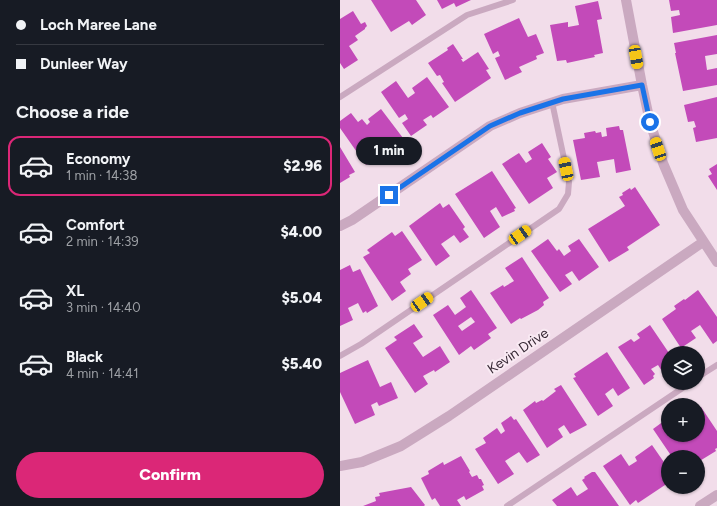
<!DOCTYPE html>
<html lang="en">
<head>
<meta charset="utf-8">
<style>
	body { margin:0; font-family:Figtree,sans-serif; background:#242831; color:#f1f3f6; height:100vh; display:flex; flex-direction:column; font-size:15px; white-space:nowrap }
	* { box-sizing:border-box; margin:0 }
	p { font-size:13px; color:#9ea1a6 }
	.icon { flex:none; width:22px; height:22px; fill:none; stroke:currentColor; stroke-width:2; stroke-linecap:round; stroke-linejoin:round }
	.map { position:relative; flex:1; overflow:hidden }
	.drawer { display:flex; flex-direction:column; background:#171b24; width:340px }
	.drawer>* { flex:none }
	.banner { display:grid; align-content:center; height:88px; padding:0 16px; background:#171b24 }
	.buttons { position:absolute; left:321px; top:346px; display:grid; gap:8px }
	.buttons a { display:grid; place-items:center; width:44px; height:44px; border-radius:50%; background:#171b24; box-shadow:0 1px 3px #0004; font-size:20px }
	.end { position:absolute; width:18px; height:18px; margin:-9px; border:5px solid #1a73e8; background:#fff; box-shadow:0 0 0 2px #fff }
	.from { border-radius:50% }
	.bubble { position:absolute; height:28px; border-radius:14px; background:#171b24; box-shadow:0 1px 3px #0004; font-size:13px; font-weight:800; line-height:28px; text-align:center }
	.car { position:absolute; width:12px; height:24px; margin:-12px -6px; border-radius:5px; box-shadow:0 0 3px 1px #0007; background:linear-gradient(#f5c518 24%,#345 0 40%,#f5c518 0 76%,#345 0 86%,#f5c518 0) }
	.banner b { display:flex; align-items:center; gap:14px; height:38px; font-size:15px }
	.banner b+b { border-top:1px solid #363941 }
	.banner i { width:10px; height:10px; background:#f1f3f6 }
	ul { padding:0; list-style:none }
	li { display:flex; align-items:center; gap:12px; height:60px; margin:0 8px 6px; padding:0 8px; border:2px solid transparent; border-radius:12px }
	li div { flex:1 }
	li b { display:block; font-size:15px }
	li em { font-style:normal; font-weight:800 }
	li.selected { border-color:#db2777 }
	li>.icon { width:36px; height:36px; stroke-width:1.5 }
	h2 { padding:0 16px; font-size:18px; line-height:48px }
	.primary-button { display:flex; gap:8px; margin-top:auto; padding:8px 16px }
	.primary-button a { flex:1; height:46px; border-radius:24px; background:#db2777; color:#fff; font-size:16px; font-weight:800; line-height:46px; text-align:center }
	main { display:flex; flex:1; min-height:0 }
	.map>svg:first-child { display:block }
	.building { fill:#c34ab9; fill-rule:evenodd }
	.lines { fill:none; stroke-linecap:round; stroke-linejoin:round }
	.lane { stroke:#caa9c0; stroke-width:6 }
	.street { stroke:#caa9c0; stroke-width:10 }
	.route { stroke:#1a73e8; stroke-width:5 }
	.labels { text-anchor:middle; dominant-baseline:central; stroke-width:4; stroke-linejoin:round; paint-order:stroke }
	.street-label { font-size:14px; fill:#372935; stroke:#f9eaf3 }
</style>
</head>
<body>
<main>
<section class="drawer">
<div class="banner">
<b><i class="from"></i>Loch Maree Lane</b>
<b><i></i>Dunleer Way</b>
</div>
<h2>Choose a ride</h2>
<ul>
<li class="selected"><svg class="icon" aria-label="car" viewBox="0 0 24 24"><path d="M5 17H2v-5l4-1 3-4h7l3 4 3 1v5h-3M9 17h6M6 11h13"/><circle cx="7" cy="17" r="2"/><circle cx="17" cy="17" r="2"/></svg><div><b>Economy</b><p>1 min · 14:38</p></div><em>$2.96</em></li>
<li><svg class="icon" aria-label="car" viewBox="0 0 24 24"><path d="M5 17H2v-5l4-1 3-4h7l3 4 3 1v5h-3M9 17h6M6 11h13"/><circle cx="7" cy="17" r="2"/><circle cx="17" cy="17" r="2"/></svg><div><b>Comfort</b><p>2 min · 14:39</p></div><em>$4.00</em></li>
<li><svg class="icon" aria-label="car" viewBox="0 0 24 24"><path d="M5 17H2v-5l4-1 3-4h7l3 4 3 1v5h-3M9 17h6M6 11h13"/><circle cx="7" cy="17" r="2"/><circle cx="17" cy="17" r="2"/></svg><div><b>XL</b><p>3 min · 14:40</p></div><em>$5.04</em></li>
<li><svg class="icon" aria-label="car" viewBox="0 0 24 24"><path d="M5 17H2v-5l4-1 3-4h7l3 4 3 1v5h-3M9 17h6M6 11h13"/><circle cx="7" cy="17" r="2"/><circle cx="17" cy="17" r="2"/></svg><div><b>Black</b><p>4 min · 14:41</p></div><em>$5.40</em></li>
</ul>
<div class="primary-button"><a>Confirm</a></div>
</section>
<div class="map">
<svg width="377" height="506" viewBox="0 0 377 506">
	<rect width="100%" height="100%" fill="#f2ddea"/>
	<path class="building" d="M31,0H76L86,15L72,25L69,21L51,32Z
		M97,0H131L116,7L114,3L102,9Z
		M329,0H377V25L333,33L331,17L340,15L339,10L331,11Z
		M258,1L262,19L257,20L263,53L254,55L255,57L227,63L226,60L217,61L210,25L228,22V27L239,25L235,6Z
		M13,11L21,24L25,22L27,26L25,28V29L15,36L18,40L9,46L18,60L4,69L0,63V19Z
		M179,18L188,37L196,34L204,53L196,56L197,59L179,67L182,72L165,80L155,58L160,56L158,51L153,54L144,34Z
		M377,35V54L365,56L367,70L377,68V85L343,91L335,53H336L334,43Z
		M113,44L123,59H121L123,62L138,52L149,69L146,70L151,78L115,102L102,83L104,82L100,75L97,76L88,63L108,50L107,48Z
		M87,77L109,107L93,118L91,115L83,120L87,125L71,136L62,123L68,119L65,114L59,118L41,92L56,81L68,98L75,93L72,88Z
		M377,97V138L356,142L353,128L356,127L354,121L348,122L344,105Z
		M41,109L63,138L51,147L53,149L41,157L40,155L26,165L0,128V121L11,113L18,122L22,119L27,125L30,122L28,119Z
		M279,126L280,130H283L291,170L276,173L274,159L257,162L260,177L241,180L233,140L245,138L244,133L255,131L256,133L261,132L262,137L267,136L266,128Z
		M202,143L211,157L208,159L217,172L207,178L213,188L189,204L162,164L179,153L186,163L192,159L188,152Z
		M0,147L15,172L9,175L10,177L0,183Z
		M377,164V190L368,176L372,174L369,169Z
		M152,171L176,208L174,209L175,211L162,217L156,207L150,211L160,227L144,238L115,194Z
		M295,187L320,225L287,247L289,250L269,262L248,229L285,206L279,197L283,195L282,193L290,188L291,190Z
		M100,203L103,208L109,204L125,227L123,229L129,237L120,243L114,235L101,244L110,256L96,266L69,226Z
		M62,231L82,260L68,269L71,274L60,282L66,291L52,301L23,257L30,253L27,250L52,232L55,236Z
		M208,239L217,251L219,249L224,256L231,251L228,246L239,239L259,267L239,281L232,271L225,275L232,284L220,292L191,251Z
		M182,257L209,298L203,302L204,305L198,310L181,319L180,318L171,324L150,293L163,285L164,287L174,281L165,268Z
		M10,265L13,272L20,269L38,306L27,313L26,311L23,313L18,303L8,308L13,320L0,326V270Z
		M131,290L157,328L148,334L151,338L134,350L131,346L119,355L93,315L108,305L115,315L126,307L120,298ZM131,317L135,322L122,331L118,326Z
		M358,290L377,317V341L373,344L360,325L351,331L356,338L341,348L322,319L336,309L334,306L344,299L345,300Z
		M74,324L83,337L73,343L83,357L100,346L110,362L95,372L94,370L83,376L88,384L75,393L45,348L57,340L54,337Z
		M310,325L329,353H328V373L325,376L318,365L311,369L315,374L313,376L314,378L304,385L278,347L291,339L294,342L300,338L297,334Z
		M267,352L290,388L278,396L273,388L265,394L273,406L258,416L233,378L236,377L234,374Z
		M28,360L40,387L51,382L58,398L39,406L37,402L31,405L35,415L15,424L0,392V373Z
		M221,385L247,425L230,434L224,425L218,429L223,437L207,448L183,410L195,401L196,403L202,400L203,401L216,391L214,389Z
		M361,407L377,431V448L375,449L376,451L358,462V457H332L313,429L328,418V435H358V408Z
		M171,416L174,420L176,419L200,455L187,463L179,452L165,461L174,474L158,484L135,449L146,443L143,438L157,428L161,434L165,431L161,423Z
		M312,445L328,468V483L298,503L296,500L290,505L263,466L281,454L289,466L297,461L295,457Z
		M121,456L130,471L129,472L132,477L137,475L139,479H141L144,485L142,486L144,490L126,500L124,496L117,500L121,506H100L95,498L92,500L81,478L89,474L88,471L103,462L104,465Z
		M252,472H255L279,506H217L212,500L231,487L237,496L248,489L242,480L245,478L244,477Z
		M71,487L85,505L84,506H23L36,501L35,497L40,496L39,493Z"/>
	<g class="lines">
		<path class="lane" d="M0,97L127,15L173,0
			M0,356L21,344L219,209L228,194L229,182L212,102
			M358,377L377,365
			M167,506L350,383"/>
		<path class="street" d="M286,0L302,85L310,122L323,163L343,210L377,262
			M0,226L12,220L150,126L180,113L223,99L302,85
			M0,466L22,462L61,446L109,416L363,242
			M360,506L377,495"/>
	</g>
	<g class="lines">
		<path class="route" d="M49,195L150,126L180,113L223,99L302,85L310,122"/>
	</g>
	<g class="labels">
		<g class="street-label">
			<text transform="translate(178 351) rotate(-34)">Kevin Drive</text>
		</g>
	</g>
</svg>
<div class="buttons">
<a><svg class="icon" aria-label="layers" viewBox="0 0 24 24"><path d="M12 4l9 5-9 5-9-5zM3 14l9 5 9-5"/></svg></a>
<a>+</a>
<a>−</a>
</div>
<i class="end from" style="left:310px;top:122px"></i>
<i class="end" style="left:49px;top:195px"></i>
<div class="bubble" style="left:16px;top:137px;width:66px">1 min</div>
<i class="car" style="left:296px;top:57px;rotate:170deg"></i>
<i class="car" style="left:318px;top:149px;rotate:342deg"></i>
<i class="car" style="left:226px;top:169px;rotate:348deg"></i>
<i class="car" style="left:180px;top:235px;rotate:56deg"></i>
<i class="car" style="left:82px;top:302px;rotate:56deg"></i>
</div>
</main>
</body>
</html>
